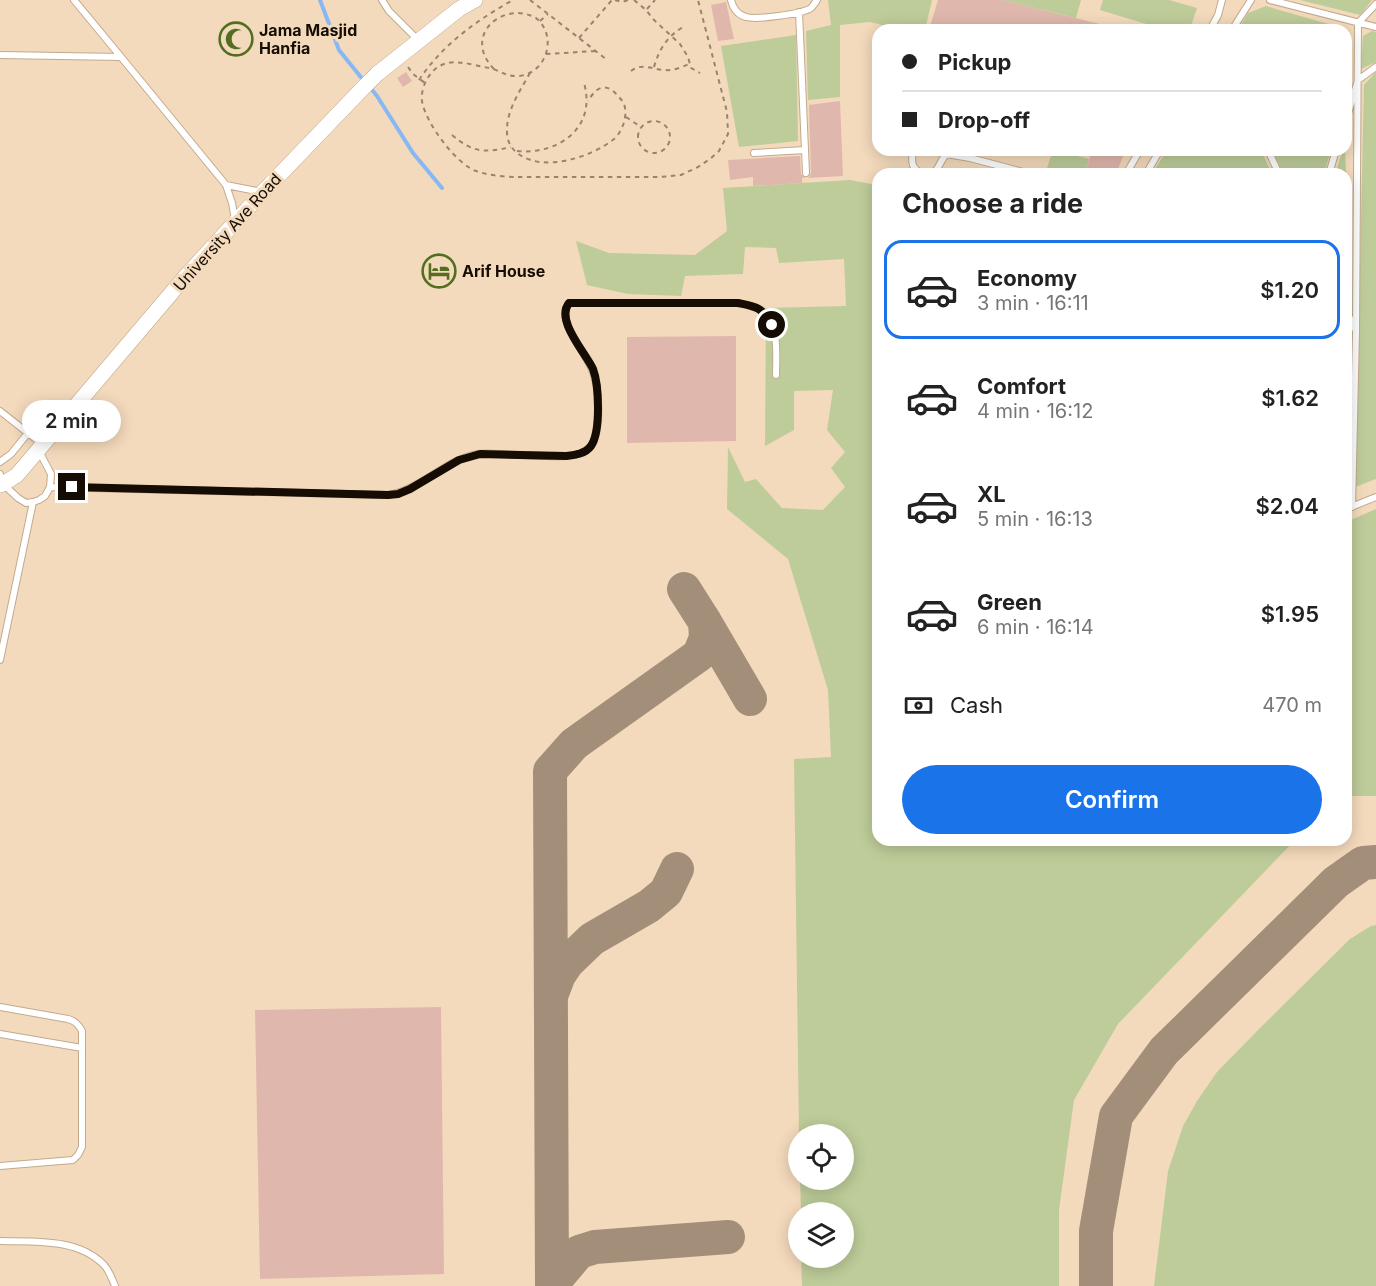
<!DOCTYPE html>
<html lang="en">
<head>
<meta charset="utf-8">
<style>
	body { margin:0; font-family:Inter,sans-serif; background:#f2f2f2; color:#222; height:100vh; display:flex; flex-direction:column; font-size:22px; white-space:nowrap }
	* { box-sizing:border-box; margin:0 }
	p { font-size:20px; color:#767676 }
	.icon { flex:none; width:33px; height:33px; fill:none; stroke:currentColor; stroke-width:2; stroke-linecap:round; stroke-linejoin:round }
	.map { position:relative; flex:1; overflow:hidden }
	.drawer { position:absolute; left:872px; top:168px; width:480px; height:678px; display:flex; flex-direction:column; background:#fff; border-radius:18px; box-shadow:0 3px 15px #0003 }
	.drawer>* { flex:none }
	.top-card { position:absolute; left:872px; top:24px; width:480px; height:132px; border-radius:18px; box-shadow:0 3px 15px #0003; display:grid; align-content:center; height:132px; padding:0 30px; background:#fff }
	.fabs { position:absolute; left:788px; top:1124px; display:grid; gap:12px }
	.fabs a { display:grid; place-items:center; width:66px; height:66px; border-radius:50%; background:#fff; box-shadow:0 3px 15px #0003; font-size:30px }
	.end { position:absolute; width:27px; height:27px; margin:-14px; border:8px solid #150c03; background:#fff; box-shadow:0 0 0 3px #fff }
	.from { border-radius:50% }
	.bubble { position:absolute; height:42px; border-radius:21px; background:#fff; box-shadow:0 3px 15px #0003; font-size:20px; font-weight:600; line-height:42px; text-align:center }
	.top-card b { display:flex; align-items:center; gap:21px; height:57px; font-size:22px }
	.top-card b+b { border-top:2px solid #e0e0e0 }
	.top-card i { width:15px; height:15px; background:#222 }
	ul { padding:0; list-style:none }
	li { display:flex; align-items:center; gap:18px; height:99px; margin:0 12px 9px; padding:0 18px; border:3px solid transparent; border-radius:18px }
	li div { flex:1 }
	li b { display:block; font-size:22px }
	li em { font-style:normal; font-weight:600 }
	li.current { border-color:#1a73e8 }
	li>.icon { width:54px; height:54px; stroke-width:1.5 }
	h2 { padding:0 30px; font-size:27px; line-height:72px }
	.pay { display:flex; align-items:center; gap:15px; height:66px; padding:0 30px; font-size:22px }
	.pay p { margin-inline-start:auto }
	.action { display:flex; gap:12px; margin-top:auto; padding:12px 30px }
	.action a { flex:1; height:69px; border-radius:36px; background:#1a73e8; color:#fff; font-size:24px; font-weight:600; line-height:69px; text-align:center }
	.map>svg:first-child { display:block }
	.green { fill:#bdcc99 }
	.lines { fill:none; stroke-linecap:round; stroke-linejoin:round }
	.stream { stroke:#88b8f3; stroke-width:4 }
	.taxiway { stroke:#a38f79; stroke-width:34 }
	.building { fill:#e0b7ad }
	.service-casing { stroke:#c3aa8d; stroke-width:8 }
	.tertiary-casing { stroke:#c3aa8d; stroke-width:16 }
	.path { stroke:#97846e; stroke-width:2; stroke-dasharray:4.5 4.5; stroke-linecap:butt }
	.service { stroke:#fff; stroke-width:6 }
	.tertiary { stroke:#fff; stroke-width:15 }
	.route { stroke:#150c03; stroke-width:8 }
	.labels { text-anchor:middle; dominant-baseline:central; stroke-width:6; stroke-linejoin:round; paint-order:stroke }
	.poi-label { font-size:16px; font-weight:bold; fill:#150c03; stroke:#f4dabc; text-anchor:start }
	.street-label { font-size:16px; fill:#150c03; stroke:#f4dabc }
</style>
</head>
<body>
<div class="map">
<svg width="1376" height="1286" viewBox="0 0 1376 1286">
	<rect width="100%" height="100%" fill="#f4dabc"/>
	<path class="green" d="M828,0H932L925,30H902L870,22L840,25V97L808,100L806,31L831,25Z
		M1002,0H1081L1076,18Z
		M1103,0H1169L1197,8L1190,29L1191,30H1166L1100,10Z
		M1300,0H1372L1360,15Z
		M1266,6L1346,29L1347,89L1346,95V30H1238L1248,13Z
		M1372,31L1376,32V62L1361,69L1363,36Z
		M796,35L798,141L739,147L721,46Z
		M1376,72V479L1355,487L1364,85Z
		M1053,150L1089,159L1085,174H1045Z
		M1167,150H1261L1272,174H1152Z
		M1272,150H1331L1324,174H1284Z
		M1343,150H1345L1353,313L1346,298V174H1335Z
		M850,180L877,185L878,840H1295L1118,1024L1074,1100L1059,1210V1286H802L801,1257H843V1212H801L800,1179H843V1134H799L794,759L831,757L828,690L788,559L727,509L728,447L745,482L756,479L782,508L823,510L845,487L831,468L845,452L827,430L833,390L794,391V430L765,446L766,308L846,306L844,259L779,263L776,248L745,247L743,274L685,276L681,296L628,294L587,285L576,241L609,253L695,255L727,231L723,188Z
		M1376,509V796H1346V522Z
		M1376,925V1286H1154L1168,1171L1183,1126L1197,1101L1217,1072L1260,1028L1350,939L1371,926Z"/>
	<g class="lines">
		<path class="stream" d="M320,0L339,50L364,81
			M369,86L377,96L413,153L442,188"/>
		<path class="taxiway" d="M705,622L750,699
			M551,996L559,975L567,963L592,939L649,906L666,892L677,869
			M552,1284L579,1252L595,1247L728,1237
			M552,1286L550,771L574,744L699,655L706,638L705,622L684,589
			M1096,1286V1231L1116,1116L1164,1051L1336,882L1363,863L1376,862"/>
	</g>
	<path class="building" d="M938,0H1002L1108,26V30H929Z
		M726,2L734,39L718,41L711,5Z
		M406,72L412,81L403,87L397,78Z
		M840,101L843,176L808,178L810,176L811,173L809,105Z
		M1092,150H1112L1124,154L1116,174H1085Z
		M800,156L801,174L805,178H802V183L753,186V177L730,180L728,160Z
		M736,336V441L627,443V337Z
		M441,1007L444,1274L260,1279L255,1010Z"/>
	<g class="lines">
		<g class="service-casing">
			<path id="service" d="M74,0L121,57
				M382,0L389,11L418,40
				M731,0C733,8 738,15 746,17C756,20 802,14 811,8C813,6 815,3 817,0
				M1270,0L1376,27
				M799,12L806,173
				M1210,30L1218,15L1222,0
				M1232,30L1251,0
				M0,55L121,57L226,185L262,192
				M1346,120L1358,80L1376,67
				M913,150C911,163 911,170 925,174
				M1268,150L1279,174
				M754,153L805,150
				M929,174C940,172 939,160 947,154L970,158L1031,174
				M1126,174L1140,150
				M1146,174L1160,150
				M1329,174L1336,150
				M226,185L232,203L235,219
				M1346,310L1356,331L1352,507
				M1356,331L1358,23L1376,4
				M0,411L42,444
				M0,462L11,454L28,433
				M0,474L3,484L18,498L26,503L33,502L39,500L45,496L50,487L51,474L39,451
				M50,487L388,495C421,490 446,459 478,454C485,453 494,454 501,454C522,455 544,457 565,456C574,456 584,454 590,447C602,432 599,389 593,372C587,353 555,321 569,303H738C746,305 754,306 761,310C780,323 776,355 776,375
				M1346,509L1376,497
				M0,660L33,502
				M0,1007L68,1019C75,1021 78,1024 82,1031V1147L78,1155L73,1160L0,1166
				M0,1034L82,1048
				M0,1241C35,1242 78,1238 104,1265C109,1270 112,1279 115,1286"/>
		</g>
		<g class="tertiary-casing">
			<path id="tertiary" d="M0,485L3,484L17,475L185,277L263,192L364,87L377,74L459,9L475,0"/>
		</g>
		<path class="path" d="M530,0L606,59
			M615,0L622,2L628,0
			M634,0L646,10L654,20L680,44L688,57L691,68L700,73
			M647,9L655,0
			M540,21L548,14
			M579,38L612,0
			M546,54L596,51
			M408,67L413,74L425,83
			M654,67C659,49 668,35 685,26
			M494,69C461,35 504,0 536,18C558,36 547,73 519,76C508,77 502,72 493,69C487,67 481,67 475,65C453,60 436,60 425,83C423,88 421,95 422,101C425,122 456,164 476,171C490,176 507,177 521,177H660L681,175L698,167L710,159L719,151L728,134L727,112L698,0
			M631,71C643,62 652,70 665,70C673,71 682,67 689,64
			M530,73C520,91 506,111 507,132C507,142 512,150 520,155C545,172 592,157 614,139C623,131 629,113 623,102C621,99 619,97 617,95C613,90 607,86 601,88C595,90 591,96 588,101
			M419,80C442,45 477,20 513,0
			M626,117L641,127
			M638 137a16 16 0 1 1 32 0a16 16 0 1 1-32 0Z
			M452,135C473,153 485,153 511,147
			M517,151C558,155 597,128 584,83"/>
		<use href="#service" class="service"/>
		<use href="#tertiary" class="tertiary"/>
	</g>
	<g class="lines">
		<path class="route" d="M72,487L388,495L398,494L410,489L459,460L480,454L566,456C575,455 585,454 591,446C601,431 599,385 593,369C585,352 555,320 569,303H738C758,307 761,307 772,325"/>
	</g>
	<defs>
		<g id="mosque-ring" transform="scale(1.725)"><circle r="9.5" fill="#f4dabc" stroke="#546e20" stroke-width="1.5"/><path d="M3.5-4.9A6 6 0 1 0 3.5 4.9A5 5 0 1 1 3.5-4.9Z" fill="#546e20"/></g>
		<g id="hotel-ring" transform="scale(1.725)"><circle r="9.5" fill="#f4dabc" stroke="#546e20" stroke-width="1.5"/><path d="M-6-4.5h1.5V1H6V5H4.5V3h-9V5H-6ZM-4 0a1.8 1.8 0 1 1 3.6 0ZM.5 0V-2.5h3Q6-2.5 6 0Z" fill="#546e20"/></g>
	</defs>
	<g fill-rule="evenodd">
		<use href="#mosque-ring" x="236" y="39"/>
		<use href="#hotel-ring" x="439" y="271"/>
	</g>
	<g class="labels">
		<g class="poi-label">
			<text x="259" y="30">Jama Masjid<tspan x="259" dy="18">Hanfia</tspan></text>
			<text x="462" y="271">Arif House</text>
		</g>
		<g class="street-label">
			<text transform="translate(227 232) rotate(-48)">University Ave Road</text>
		</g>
	</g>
</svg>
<div class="fabs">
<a><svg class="icon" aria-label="locate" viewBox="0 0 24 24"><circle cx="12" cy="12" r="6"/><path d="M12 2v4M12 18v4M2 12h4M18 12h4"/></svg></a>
<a><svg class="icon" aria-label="layers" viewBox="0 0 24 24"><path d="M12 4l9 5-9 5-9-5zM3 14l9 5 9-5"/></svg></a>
</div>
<i class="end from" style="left:772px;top:325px"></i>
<i class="end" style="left:72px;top:487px"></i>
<div class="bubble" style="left:22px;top:400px;width:99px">2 min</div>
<div class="top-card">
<b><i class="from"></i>Pickup</b>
<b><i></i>Drop-off</b>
</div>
<section class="drawer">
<h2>Choose a ride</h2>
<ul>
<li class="current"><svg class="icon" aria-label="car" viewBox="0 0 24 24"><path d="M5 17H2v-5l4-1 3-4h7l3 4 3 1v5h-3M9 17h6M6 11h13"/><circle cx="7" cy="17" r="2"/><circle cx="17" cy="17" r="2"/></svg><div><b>Economy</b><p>3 min · 16:11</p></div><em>$1.20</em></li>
<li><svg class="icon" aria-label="car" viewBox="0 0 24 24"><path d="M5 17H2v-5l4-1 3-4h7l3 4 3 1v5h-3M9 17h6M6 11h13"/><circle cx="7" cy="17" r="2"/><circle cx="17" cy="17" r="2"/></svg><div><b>Comfort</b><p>4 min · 16:12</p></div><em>$1.62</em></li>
<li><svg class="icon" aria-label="car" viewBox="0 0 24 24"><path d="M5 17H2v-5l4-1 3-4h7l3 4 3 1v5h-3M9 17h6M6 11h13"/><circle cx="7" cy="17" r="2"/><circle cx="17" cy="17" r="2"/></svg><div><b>XL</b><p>5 min · 16:13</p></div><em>$2.04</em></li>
<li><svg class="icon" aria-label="car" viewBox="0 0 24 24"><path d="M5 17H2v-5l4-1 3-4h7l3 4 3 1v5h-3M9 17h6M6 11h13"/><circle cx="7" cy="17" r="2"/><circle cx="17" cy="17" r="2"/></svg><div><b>Green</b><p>6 min · 16:14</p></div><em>$1.95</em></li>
</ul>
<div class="pay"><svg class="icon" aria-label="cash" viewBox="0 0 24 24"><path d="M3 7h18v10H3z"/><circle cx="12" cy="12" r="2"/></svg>Cash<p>470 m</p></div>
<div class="action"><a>Confirm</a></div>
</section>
</div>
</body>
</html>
